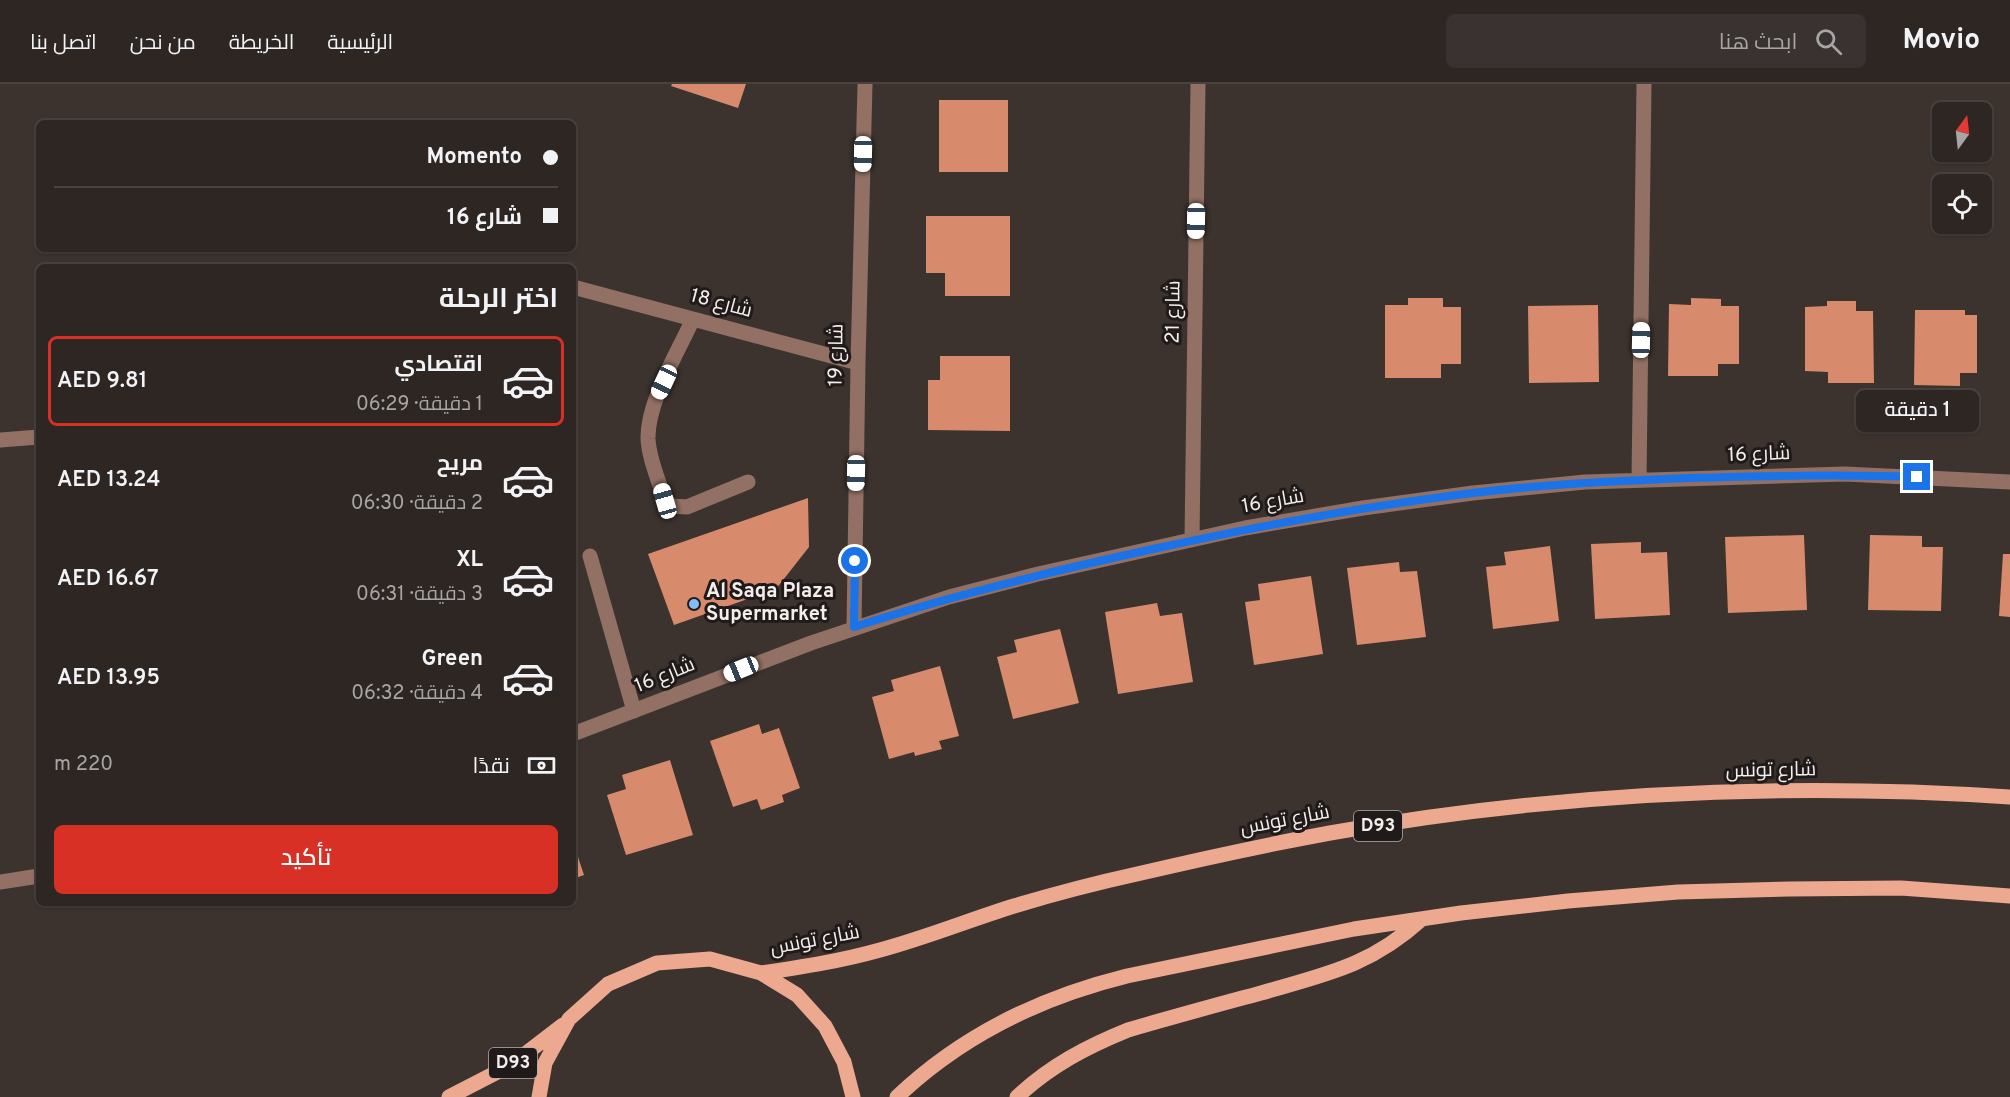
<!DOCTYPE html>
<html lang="ar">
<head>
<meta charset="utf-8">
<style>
	body { margin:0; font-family:Overpass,Cairo,sans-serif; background:#393230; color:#f1f3f6; direction:rtl; height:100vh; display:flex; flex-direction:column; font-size:22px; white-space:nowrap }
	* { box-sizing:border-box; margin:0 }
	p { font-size:20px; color:#a7a5a6 }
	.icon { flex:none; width:33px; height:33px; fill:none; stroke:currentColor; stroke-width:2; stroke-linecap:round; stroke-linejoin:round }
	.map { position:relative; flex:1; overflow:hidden; direction:ltr }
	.details { position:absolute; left:36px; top:180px; width:540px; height:642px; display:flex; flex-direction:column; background:#2d2623; border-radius:9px; box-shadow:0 2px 4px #0004,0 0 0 2px #484341; direction:rtl }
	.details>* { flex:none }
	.top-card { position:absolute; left:36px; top:36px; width:540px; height:132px; border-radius:9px; box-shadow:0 2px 4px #0004,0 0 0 2px #484341; direction:rtl; display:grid; align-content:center; height:132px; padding:0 18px; background:#2d2623 }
	.needle { width:39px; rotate:15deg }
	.controls { position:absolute; left:1932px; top:18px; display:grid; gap:12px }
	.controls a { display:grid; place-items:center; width:60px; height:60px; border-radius:9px; background:#2d2623; box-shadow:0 2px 4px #0004,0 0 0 2px #484341; font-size:30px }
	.end { position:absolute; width:27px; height:27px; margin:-14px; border:8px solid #1a73e8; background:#fff; box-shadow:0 0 0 3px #fff }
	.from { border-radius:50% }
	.bubble { position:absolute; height:42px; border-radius:9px; background:#2d2623; box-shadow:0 2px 4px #0004,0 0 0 2px #484341; font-size:20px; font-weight:600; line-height:42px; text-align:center; direction:rtl }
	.car { position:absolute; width:18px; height:36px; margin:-18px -9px; border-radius:8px; box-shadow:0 0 4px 2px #0007; background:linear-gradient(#fff 24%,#345 0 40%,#fff 0 76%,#345 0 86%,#fff 0) }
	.top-card b { display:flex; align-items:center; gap:21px; height:57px; font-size:22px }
	.top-card b+b { border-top:2px solid #484341 }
	.top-card i { width:15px; height:15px; background:#f1f3f6 }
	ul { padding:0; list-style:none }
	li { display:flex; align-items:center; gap:18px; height:90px; margin:0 12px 9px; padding:0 6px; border:3px solid transparent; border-radius:9px }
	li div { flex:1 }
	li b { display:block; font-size:22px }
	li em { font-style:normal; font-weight:600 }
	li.on { border-color:#d93025 }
	li>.icon { width:54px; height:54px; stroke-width:1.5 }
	h2 { padding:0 18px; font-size:27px; line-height:72px }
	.pay { display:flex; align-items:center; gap:15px; height:66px; padding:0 18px; font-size:22px }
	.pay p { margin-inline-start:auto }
	.primary-button { display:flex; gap:12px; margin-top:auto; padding:12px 18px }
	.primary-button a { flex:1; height:69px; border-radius:9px; background:#d93025; color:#fff; font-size:24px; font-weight:600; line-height:69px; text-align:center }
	header { display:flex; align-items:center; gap:36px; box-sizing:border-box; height:84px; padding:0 30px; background:#2d2623; border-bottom:2px solid #484341 }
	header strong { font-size:28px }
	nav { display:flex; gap:33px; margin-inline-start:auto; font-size:21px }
	.search { width:420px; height:54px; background:#393230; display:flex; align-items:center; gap:15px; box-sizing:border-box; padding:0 21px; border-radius:9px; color:#a7a5a6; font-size:22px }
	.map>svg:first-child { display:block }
	.building { fill:#d88a6d }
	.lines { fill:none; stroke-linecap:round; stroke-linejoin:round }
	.minor { stroke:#927063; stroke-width:15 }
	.major { stroke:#eda98f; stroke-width:15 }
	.route { stroke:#1a73e8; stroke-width:8 }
	.poi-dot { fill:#83bcfb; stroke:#201b1a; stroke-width:2 }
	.labels { text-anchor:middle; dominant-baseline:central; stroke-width:6; stroke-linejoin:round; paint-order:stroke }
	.shield { fill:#201b1a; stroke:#b4aeac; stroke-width:1.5 }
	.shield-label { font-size:18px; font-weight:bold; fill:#f3edeb }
	.street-label { font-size:20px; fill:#f3edeb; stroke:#201b1a }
	.poi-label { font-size:20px; font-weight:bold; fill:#f3edeb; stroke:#201b1a; text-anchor:start }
</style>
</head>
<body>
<header>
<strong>Movio</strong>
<div class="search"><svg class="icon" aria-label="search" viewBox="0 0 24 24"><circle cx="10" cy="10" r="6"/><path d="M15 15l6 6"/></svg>ابحث هنا</div>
<nav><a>الرئيسية</a><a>الخريطة</a><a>من نحن</a><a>اتصل بنا</a></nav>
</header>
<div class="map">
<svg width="2010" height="1013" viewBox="0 0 2010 1013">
	<rect width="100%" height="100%" fill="#3c332f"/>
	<path class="building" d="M672,0H746L738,24L671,2Z
		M939,16H1008V88H939Z
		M926,132H1010V212H945V189H926Z
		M1408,214H1443V223H1461V280H1441V294H1385V221H1408Z
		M1691,214L1721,215V222H1739V280H1718V292H1668L1669,220L1691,221Z
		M1827,217H1856V227H1873L1874,299H1828V288L1805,287V223L1827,222Z
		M1598,221L1599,298L1529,299L1528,222Z
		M1915,226H1965V231H1977V289H1960V302L1914,301Z
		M940,272H1010V347L928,346V296H940Z
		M808,414L809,463L776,505L674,541L648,470Z
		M1804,451L1807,526L1728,529L1725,453Z
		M1870,451L1922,452V463H1943L1941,527L1868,526Z
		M1641,458V469L1667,468L1670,531L1595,535L1591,460Z
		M1550,462L1559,537L1493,545L1486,483L1506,481L1504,468Z
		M2003,470H2010V533L1999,532Z
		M1399,478L1400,488L1417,487L1426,553L1357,561L1347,484Z
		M1311,492L1323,570L1254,581L1245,518L1260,516L1258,500Z
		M1157,519L1160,532L1182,529L1193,598L1118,610L1105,528Z
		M1060,545L1079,619L1013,635L997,573L1017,568L1014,556Z
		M940,582L959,652L939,657L942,665L915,672L914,668L889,675L872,613L894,607L891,596Z
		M759,640L762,650L779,644L800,704L782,711L784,718L761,726L757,715L733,723L710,657Z
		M670,676L693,751L626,771L607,711L626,705L622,691Z
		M573,758L584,791L573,795Z"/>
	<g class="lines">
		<path class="minor" d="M573,203L858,279
			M693,235C678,268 647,318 648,355C649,375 659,397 665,417L672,422L687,423L748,398
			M0,356L39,353
			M1639,396L1644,0
			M1192,456L1198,0
			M590,472L634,627
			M854,543L858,279L865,0
			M573,650L811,559L949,513L1038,490L1245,444L1363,424L1473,409L1585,398L1845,390L2010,398
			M0,798L39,792"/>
		<path class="major" d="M761,889C802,883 841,877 880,866C925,854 969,836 1014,822C1054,810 1096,799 1137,790C1201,775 1265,761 1330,749C1554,709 1784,698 2010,713
			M449,1013L511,981L563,941
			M539,1013L545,979L569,935L608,900L657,879L710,875L761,889L797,911L825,942L844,978L853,1013
			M897,1013C961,952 1042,913 1127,892L1354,845L1461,829L1568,817L1678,808L1790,805L1901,804L2010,812
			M1017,1013C1050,982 1086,963 1128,946C1172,933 1217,921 1261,909C1327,890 1370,882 1422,835"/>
	</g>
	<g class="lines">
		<path class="route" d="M855,477L854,543C953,511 1052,487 1153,465C1259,442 1365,422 1473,409C1545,400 1617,397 1689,394C1765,392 1841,390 1917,393"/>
	</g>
	<circle class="poi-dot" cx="694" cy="520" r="6"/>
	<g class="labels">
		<g class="shield">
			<rect x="1354" y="727" width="48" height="30" rx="4.5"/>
			<rect x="489" y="964" width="48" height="30" rx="4.5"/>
		</g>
		<g class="shield-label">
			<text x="1378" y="742">D93</text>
			<text x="513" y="979">D93</text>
		</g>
		<g class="street-label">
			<text transform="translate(721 220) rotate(15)">شارع 18</text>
			<text transform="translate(1174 228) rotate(-89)">شارع 21</text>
			<text transform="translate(837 271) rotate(-89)">شارع 19</text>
			<text transform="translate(1759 371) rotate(-2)">شارع 16</text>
			<text transform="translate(1273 418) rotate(-10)">شارع 16</text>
			<text transform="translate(665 592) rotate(-22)">شارع 16</text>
			<text transform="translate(1771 687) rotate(-1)">شارع تونس</text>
			<text transform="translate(1285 737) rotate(-11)">شارع تونس</text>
			<text transform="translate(815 857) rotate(-11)">شارع تونس</text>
		</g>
		<g class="poi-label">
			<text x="706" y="508">Al Saqa Plaza<tspan x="706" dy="23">Supermarket</tspan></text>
		</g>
	</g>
</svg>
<div class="controls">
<a><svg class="needle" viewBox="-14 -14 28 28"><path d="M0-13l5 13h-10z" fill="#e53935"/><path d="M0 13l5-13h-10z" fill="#a7a5a6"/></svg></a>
<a><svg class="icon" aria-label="locate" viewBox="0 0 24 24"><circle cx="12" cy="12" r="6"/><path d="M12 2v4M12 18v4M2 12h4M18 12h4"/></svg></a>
</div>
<i class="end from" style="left:855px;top:477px"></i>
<i class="end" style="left:1917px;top:393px"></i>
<div class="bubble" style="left:1856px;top:306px;width:123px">1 دقيقة</div>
<i class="car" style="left:863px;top:70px;rotate:181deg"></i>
<i class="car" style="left:1196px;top:137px;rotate:181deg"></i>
<i class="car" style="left:1641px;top:256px;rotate:1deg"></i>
<i class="car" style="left:664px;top:298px;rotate:205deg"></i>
<i class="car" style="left:856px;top:389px;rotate:181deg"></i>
<i class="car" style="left:665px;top:417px;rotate:344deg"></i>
<i class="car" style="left:741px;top:585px;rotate:248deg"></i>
<div class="top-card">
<b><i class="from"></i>Momento</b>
<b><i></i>شارع 16</b>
</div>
<section class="details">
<h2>اختر الرحلة</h2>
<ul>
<li class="on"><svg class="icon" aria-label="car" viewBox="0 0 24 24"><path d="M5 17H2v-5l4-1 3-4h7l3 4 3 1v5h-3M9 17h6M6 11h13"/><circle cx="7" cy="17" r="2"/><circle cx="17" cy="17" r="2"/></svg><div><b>اقتصادي</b><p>1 دقيقة · 06:29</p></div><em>AED 9.81</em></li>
<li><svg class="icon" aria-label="car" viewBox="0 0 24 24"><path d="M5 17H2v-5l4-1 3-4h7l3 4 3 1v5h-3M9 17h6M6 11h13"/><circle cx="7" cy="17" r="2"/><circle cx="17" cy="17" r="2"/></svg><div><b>مريح</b><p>2 دقيقة · 06:30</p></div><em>AED 13.24</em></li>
<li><svg class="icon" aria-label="car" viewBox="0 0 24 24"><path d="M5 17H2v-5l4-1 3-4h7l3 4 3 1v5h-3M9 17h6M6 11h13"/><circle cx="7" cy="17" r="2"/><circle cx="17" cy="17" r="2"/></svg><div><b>XL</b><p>3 دقيقة · 06:31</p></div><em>AED 16.67</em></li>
<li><svg class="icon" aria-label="car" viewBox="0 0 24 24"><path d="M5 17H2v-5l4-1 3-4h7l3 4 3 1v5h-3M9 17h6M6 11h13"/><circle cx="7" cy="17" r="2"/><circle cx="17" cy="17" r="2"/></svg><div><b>Green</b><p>4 دقيقة · 06:32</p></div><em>AED 13.95</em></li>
</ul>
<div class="pay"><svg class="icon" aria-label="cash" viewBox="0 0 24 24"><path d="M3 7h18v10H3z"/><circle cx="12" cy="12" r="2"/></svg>نقدًا<p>220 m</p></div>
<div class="primary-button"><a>تأكيد</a></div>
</section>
</div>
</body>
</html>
